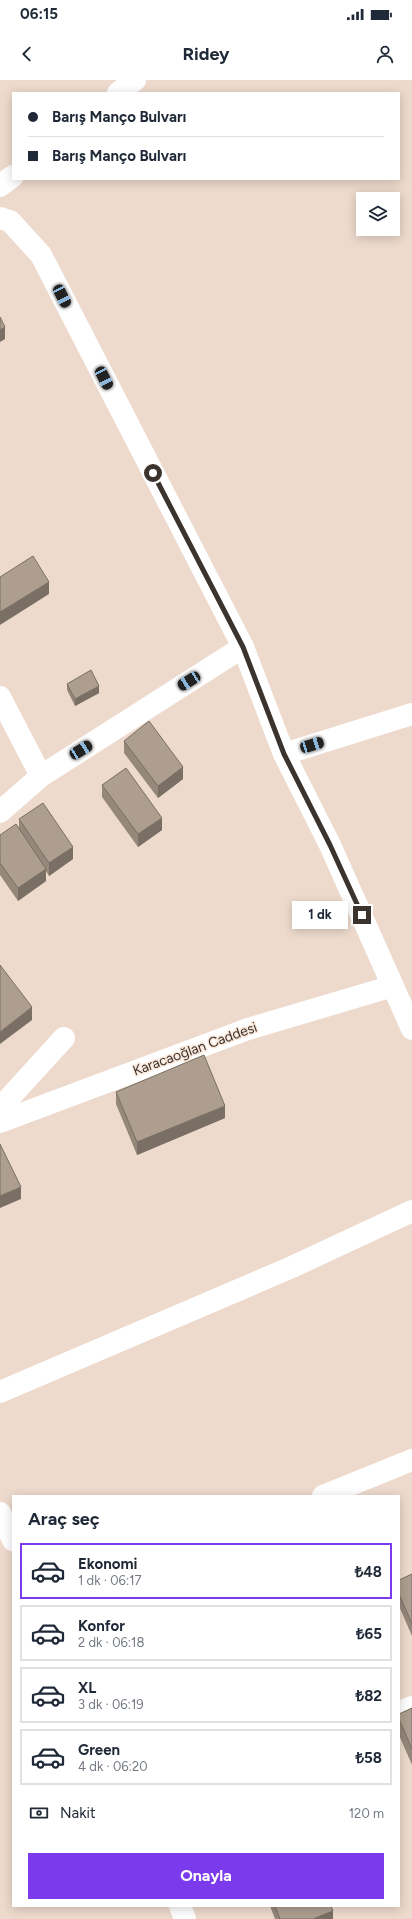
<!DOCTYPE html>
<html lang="tr">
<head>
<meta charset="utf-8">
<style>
	body { margin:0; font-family:Figtree,sans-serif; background:#f6f6f7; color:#1f2937; height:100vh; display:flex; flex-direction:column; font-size:15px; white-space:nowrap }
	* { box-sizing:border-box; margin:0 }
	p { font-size:13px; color:#747a83 }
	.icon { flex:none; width:22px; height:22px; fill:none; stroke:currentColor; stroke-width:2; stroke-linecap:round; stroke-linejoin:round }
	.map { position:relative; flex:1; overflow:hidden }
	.drawer { position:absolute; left:12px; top:1415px; width:388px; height:412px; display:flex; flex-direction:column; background:#fff; border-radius:0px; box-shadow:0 2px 10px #0003 }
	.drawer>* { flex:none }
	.guide { position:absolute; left:12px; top:12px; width:388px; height:88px; border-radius:0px; box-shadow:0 2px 10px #0003; display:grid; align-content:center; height:88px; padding:0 16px; background:#fff }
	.buttons { position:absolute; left:356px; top:112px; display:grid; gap:8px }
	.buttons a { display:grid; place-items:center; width:44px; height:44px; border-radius:0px; background:#fff; box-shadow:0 2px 10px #0003; font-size:20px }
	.end { position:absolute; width:18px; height:18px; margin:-9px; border:5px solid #3b332e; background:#fff; box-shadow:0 0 0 2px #fff }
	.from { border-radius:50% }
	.bubble { position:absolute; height:28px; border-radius:0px; background:#fff; box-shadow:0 2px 10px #0003; font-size:13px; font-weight:700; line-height:28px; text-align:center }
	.car { position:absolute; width:12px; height:24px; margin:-12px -6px; border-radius:5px; box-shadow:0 0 3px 1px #0007; background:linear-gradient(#222 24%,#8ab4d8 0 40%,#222 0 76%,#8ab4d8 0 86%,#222 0) }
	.guide b { display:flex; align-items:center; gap:14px; height:38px; font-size:15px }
	.guide b+b { border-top:1px solid #e0e1e3 }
	.guide i { width:10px; height:10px; background:#1f2937 }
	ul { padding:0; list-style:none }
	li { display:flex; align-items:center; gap:12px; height:56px; margin:0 8px 6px; padding:0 8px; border:2px solid #e0e1e3; border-radius:0px }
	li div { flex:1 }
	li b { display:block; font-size:15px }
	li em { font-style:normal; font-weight:700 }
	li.on { border-color:#7c3aed }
	li>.icon { width:36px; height:36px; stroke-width:1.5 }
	h2 { padding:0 16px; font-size:18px; line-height:48px }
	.pay { display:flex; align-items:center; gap:10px; height:44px; padding:0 16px; font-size:15px }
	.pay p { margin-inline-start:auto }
	.cta { display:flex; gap:8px; margin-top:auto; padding:8px 16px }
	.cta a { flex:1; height:46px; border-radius:0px; background:#7c3aed; color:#fff; font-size:16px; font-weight:700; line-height:46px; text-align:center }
	.status { display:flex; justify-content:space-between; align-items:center; height:28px; padding:0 20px; background:#fff; direction:ltr }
	.status svg { height:11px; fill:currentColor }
	header { display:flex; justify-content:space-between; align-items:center; height:52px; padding:0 16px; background:#fff; font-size:18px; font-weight:700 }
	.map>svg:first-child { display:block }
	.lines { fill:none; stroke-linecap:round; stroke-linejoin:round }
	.minor { stroke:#fff; stroke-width:22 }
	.wall { fill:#95887b }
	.shaded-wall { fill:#796f64 }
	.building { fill:#ad9e8f; stroke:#796f64 }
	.route { stroke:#3b332e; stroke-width:5 }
	.labels { text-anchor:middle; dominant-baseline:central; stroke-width:3; stroke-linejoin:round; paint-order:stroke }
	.street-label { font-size:14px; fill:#3b332e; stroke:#fae7da }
</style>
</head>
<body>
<div class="status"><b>06:15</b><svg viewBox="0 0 49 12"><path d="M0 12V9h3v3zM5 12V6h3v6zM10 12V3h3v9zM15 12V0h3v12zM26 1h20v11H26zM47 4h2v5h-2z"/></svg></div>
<header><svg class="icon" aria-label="back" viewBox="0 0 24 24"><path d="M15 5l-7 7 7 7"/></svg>Ridey<svg class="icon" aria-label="person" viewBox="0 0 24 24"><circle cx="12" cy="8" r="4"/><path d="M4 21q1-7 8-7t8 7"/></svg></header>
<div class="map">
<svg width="412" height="1839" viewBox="0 0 412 1839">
	<rect width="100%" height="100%" fill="#eddacd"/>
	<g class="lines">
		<path class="minor" d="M118,13L135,0
			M0,106L13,96
			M0,138L10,141L41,175L243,567L284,674L330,765L412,949
			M0,617L41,696
			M284,674L412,634
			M0,732L41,696L243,567
			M0,1028L64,958
			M0,1042L248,949L393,906
			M0,1312L292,1187L412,1131
			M323,1416L412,1380
			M0,1433L13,1460
			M399,1632L412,1627
			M180,1826L185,1839"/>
	</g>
	<path class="wall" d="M67,604L99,613L75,626L67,610Z
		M124,661L183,699L158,718L124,673Z
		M102,705L162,750L138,767L102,717Z
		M19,739L73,779L49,796L46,791V801L18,821L0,795V755L19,749Z
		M116,1012L225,1038L137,1075L116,1024Z
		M412,1494V1556L399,1526V1500Z
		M412,1628V1685L399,1655V1634Z
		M270,1826H331L333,1839H275Z"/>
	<path class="shaded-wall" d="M5,247V259L0,262V250Z
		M49,502V514L0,545V532Z
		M99,606V613L75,626V619Z
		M183,687V699L158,718V706Z
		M162,738V750L138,767V754Z
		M73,767V779L49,796V783Z
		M46,789V801L18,821V808Z
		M32,927V940L0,964V952Z
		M225,1026V1038L137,1075V1062Z
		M21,1107V1119L0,1128V1116Z
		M333,1831V1839H313Z"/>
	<path class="building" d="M0,237L5,247L0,250Z
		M33,476L49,502L0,532V497Z
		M91,590L99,606L75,619L67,604Z
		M149,641L183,687L158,706L124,661Z
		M126,688L162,738L138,754L102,705Z
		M43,723L73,767L49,783L19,739Z
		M16,744L46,789L18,808L0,783V755Z
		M0,885L32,927L0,952Z
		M204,975L225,1026L137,1062L116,1012Z
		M0,1064L21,1107L0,1116Z
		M412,1494V1544L399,1514V1500Z
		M412,1628V1669L399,1639V1634Z
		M275,1826H331L333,1831L313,1839H280Z"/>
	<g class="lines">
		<path class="route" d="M153,393L243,567L284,674L330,765L362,835"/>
	</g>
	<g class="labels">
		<g class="street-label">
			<text transform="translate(195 969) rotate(-20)">Karacaoğlan Caddesi</text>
		</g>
	</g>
</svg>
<div class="buttons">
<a><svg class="icon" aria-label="layers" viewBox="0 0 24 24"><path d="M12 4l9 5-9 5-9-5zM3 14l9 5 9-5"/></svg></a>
</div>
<i class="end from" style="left:153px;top:393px"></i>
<i class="end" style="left:362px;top:835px"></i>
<div class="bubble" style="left:292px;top:821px;width:56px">1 dk</div>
<i class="car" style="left:62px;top:216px;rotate:153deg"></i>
<i class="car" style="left:104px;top:298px;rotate:153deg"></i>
<i class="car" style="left:189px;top:601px;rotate:238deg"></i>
<i class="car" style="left:312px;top:665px;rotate:73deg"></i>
<i class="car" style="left:81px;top:670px;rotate:58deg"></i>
<div class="guide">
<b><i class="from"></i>Barış Manço Bulvarı</b>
<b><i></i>Barış Manço Bulvarı</b>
</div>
<section class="drawer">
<h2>Araç seç</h2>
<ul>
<li class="on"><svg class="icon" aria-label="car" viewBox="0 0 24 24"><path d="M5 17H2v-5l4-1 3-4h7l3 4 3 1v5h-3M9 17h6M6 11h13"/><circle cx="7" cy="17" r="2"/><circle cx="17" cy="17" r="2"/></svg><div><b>Ekonomi</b><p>1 dk · 06:17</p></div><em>₺48</em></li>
<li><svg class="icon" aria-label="car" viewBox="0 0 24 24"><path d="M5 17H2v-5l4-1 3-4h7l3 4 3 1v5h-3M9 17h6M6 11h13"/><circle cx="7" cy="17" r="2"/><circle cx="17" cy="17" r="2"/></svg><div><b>Konfor</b><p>2 dk · 06:18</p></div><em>₺65</em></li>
<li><svg class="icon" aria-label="car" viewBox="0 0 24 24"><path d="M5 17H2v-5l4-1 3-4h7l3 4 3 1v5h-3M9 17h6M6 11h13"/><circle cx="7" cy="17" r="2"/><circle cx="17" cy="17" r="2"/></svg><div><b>XL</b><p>3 dk · 06:19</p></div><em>₺82</em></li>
<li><svg class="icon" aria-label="car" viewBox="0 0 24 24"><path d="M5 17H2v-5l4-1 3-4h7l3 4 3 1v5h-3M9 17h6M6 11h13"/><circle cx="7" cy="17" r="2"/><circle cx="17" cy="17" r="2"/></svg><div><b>Green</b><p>4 dk · 06:20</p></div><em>₺58</em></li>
</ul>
<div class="pay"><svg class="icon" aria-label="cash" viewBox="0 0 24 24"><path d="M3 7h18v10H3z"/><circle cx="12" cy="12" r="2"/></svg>Nakit<p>120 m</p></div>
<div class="cta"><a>Onayla</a></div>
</section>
</div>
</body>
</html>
